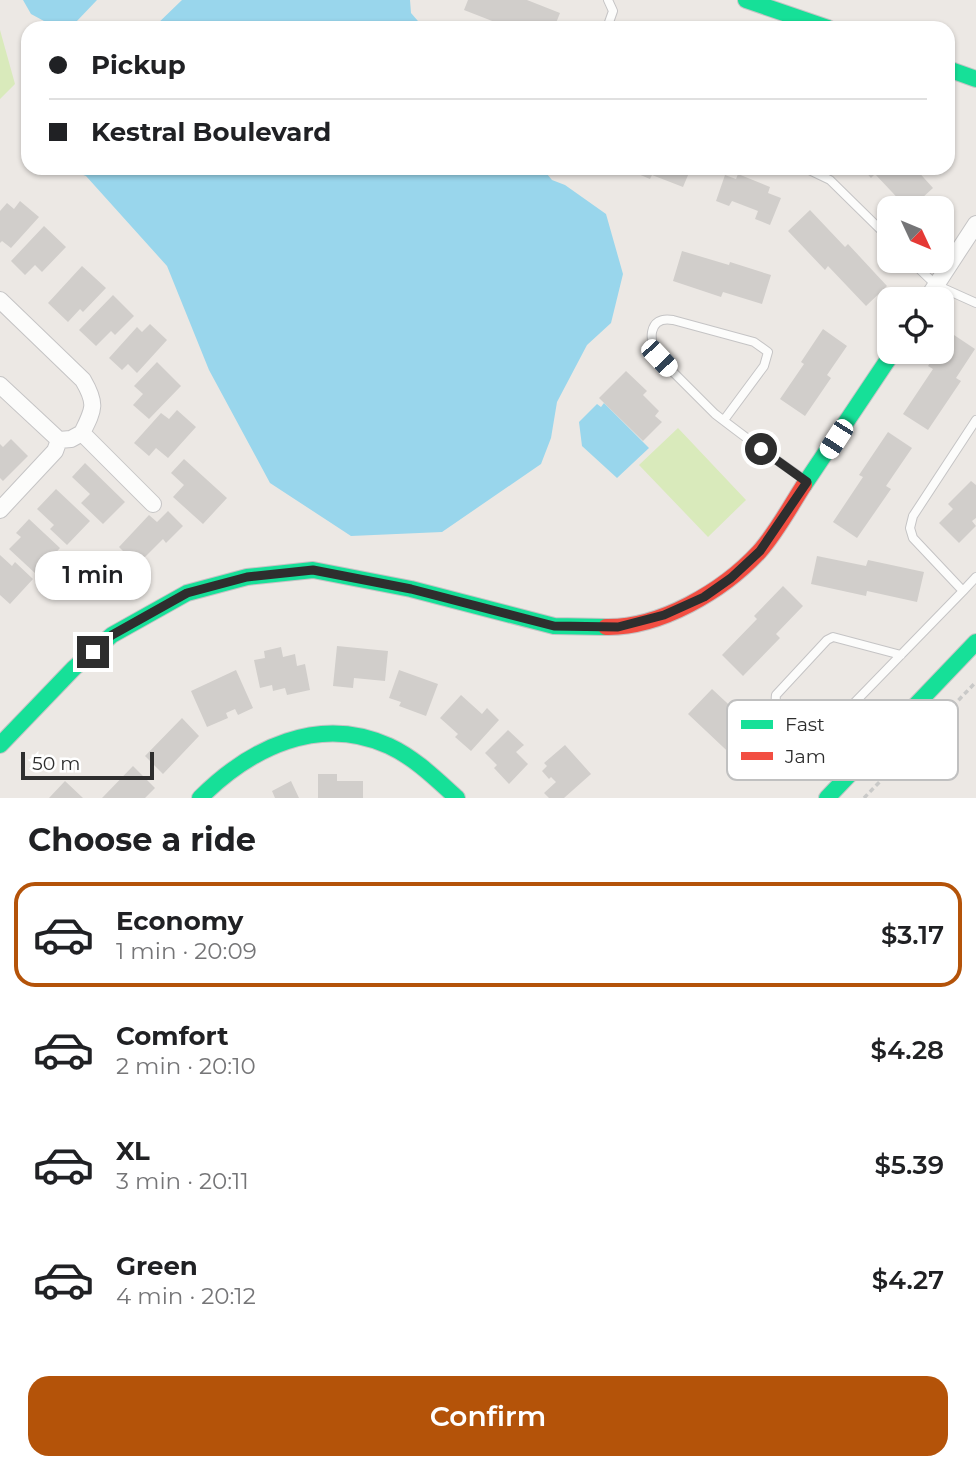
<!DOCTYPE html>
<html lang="en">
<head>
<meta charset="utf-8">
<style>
	body { margin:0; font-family:Montserrat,sans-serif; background:#f6f6f6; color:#202124; height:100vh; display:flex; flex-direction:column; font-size:26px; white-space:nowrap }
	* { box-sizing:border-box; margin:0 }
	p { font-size:23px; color:#757577 }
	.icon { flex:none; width:38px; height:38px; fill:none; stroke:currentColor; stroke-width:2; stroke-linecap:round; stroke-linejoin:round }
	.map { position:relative; height:798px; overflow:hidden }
	.drawer { display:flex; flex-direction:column; background:#fff; flex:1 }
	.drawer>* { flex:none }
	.guide { position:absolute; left:21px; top:21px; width:934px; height:154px; border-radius:21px; box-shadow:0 2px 5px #0004; display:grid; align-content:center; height:154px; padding:0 28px; background:#fff }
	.needle { width:46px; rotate:134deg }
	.fabs { position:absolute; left:877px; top:196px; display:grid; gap:14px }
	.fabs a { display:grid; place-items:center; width:77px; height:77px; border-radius:14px; background:#fff; box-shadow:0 2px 5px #0004; font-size:35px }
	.scale { position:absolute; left:21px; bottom:18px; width:133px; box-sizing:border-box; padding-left:7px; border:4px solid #2e2e2e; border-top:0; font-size:19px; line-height:24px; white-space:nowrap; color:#2e2e2e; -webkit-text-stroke:5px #fff; paint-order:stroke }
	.end { position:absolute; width:32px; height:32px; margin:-16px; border:9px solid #2e2e2e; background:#fff; box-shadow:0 0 0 4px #fff }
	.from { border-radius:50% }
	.bubble { position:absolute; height:49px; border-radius:21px; background:#fff; box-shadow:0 2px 5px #0004; font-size:23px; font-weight:600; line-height:49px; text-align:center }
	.car { position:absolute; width:21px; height:42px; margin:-21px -10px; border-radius:9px; box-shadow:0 0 5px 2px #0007; background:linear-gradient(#fff 24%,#345 0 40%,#fff 0 76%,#345 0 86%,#fff 0) }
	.guide b { display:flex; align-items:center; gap:24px; height:66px; font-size:26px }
	.guide b+b { border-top:2px solid #e0e0e0 }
	.guide i { width:18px; height:18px; background:#202124 }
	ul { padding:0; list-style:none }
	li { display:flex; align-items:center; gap:21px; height:105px; margin:0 14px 10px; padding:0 14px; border:4px solid transparent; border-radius:21px }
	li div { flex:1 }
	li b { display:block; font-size:26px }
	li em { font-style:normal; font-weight:600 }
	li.active { border-color:#b45309 }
	li>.icon { width:63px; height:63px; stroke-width:1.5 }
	h2 { padding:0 28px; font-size:32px; line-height:84px }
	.button { display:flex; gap:14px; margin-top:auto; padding:14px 28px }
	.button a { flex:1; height:80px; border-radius:21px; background:#b45309; color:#fff; font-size:28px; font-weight:600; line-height:80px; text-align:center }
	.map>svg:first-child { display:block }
	.pitch { fill:#d9eabb }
	.water { fill:#99d6ec }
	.building { fill:#d1cecb }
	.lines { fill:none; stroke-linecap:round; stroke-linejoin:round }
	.lane-casing { stroke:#c5c4c5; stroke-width:10 }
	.street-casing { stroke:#c5c4c5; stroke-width:18 }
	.fast-casing { stroke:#c5c4c5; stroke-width:18 }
	.jam-casing { stroke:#c5c4c5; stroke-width:18 }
	.path { stroke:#c9c9c8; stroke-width:3.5; stroke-dasharray:5 3.5; stroke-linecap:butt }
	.lane { stroke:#fcfcfb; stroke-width:8 }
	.street { stroke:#fcfcfb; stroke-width:16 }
	.fast { stroke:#16e098; stroke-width:16 }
	.jam { stroke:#f24e42; stroke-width:16 }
	.route { stroke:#2e2e2e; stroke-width:9 }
	.key { fill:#fff; stroke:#c0c0c0; stroke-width:2 }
	.key-label { font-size:19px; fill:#2e2e2e }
</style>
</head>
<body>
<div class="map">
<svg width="976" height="798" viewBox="0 0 976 798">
	<rect width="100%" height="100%" fill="#ece8e4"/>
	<path class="pitch" d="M0,30L15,84L0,99Z
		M678,428L746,500L708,537L639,465Z"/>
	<path class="water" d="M23,0H97L76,22L55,27L31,14Z
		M182,0H410L411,13L424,28H153Z
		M65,168H542L552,180L565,185L606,214L623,274L611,323L587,345L557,402L551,438L541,464L442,532L351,536L270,483L209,370L167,266L86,176Z
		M604,403L649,448L617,478L582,446L579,422L597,404L601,407Z"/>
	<path class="building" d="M468,0H527L560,13L554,28H524L507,21L505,26L464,10Z
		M624,168H691L683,187L652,175L650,179Z
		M862,168H915L933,188L911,208H907L875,174L871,178Z
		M738,174L770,187L768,193L781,198L770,225L755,219L758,211L732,201L729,206L716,201L725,175L736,179Z
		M20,201L39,217L11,248L2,241L0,243V211L7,203L14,209Z
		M810,210L845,247L848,244L887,286L866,306L828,266L825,270L788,231Z
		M44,226L66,247L42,272L35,265L25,275L11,261Z
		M682,251L729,265L730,262L771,275L762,304L723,292L721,297L673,281Z
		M82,266L106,288L83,312L80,309L68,322L48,303Z
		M113,295L134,316L115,335L111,331L96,346L79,330Z
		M150,324L167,340L137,373L128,364L122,370L109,358L137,327L142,332Z
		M823,329L847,346L827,375L831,378L805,416L780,399L804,364L801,362Z
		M951,333L975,349L956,378L961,381L928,430L903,414L933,369L928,366L938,352H942V347Z
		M157,362L181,386L149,419L133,405L143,394L134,386Z
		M626,371L647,391L643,395L659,411L655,416L662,422L643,441L599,398Z
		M177,410L196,427L168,458L156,448L149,456L134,443L161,413L169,419Z
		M888,432L912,448L886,486L891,489L857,538L833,522L863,477L859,475Z
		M11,439L28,456L3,481L0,478V444L3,447Z
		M184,459L227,498L203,524L173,497L184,485L171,473Z
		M85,463L125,502L103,524L81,503L90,494L72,477Z
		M971,481L976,485V518L972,521L976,526L959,543L939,523L953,509L948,504Z
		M56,489L90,521L67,545L50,529L54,525L37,509Z
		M168,511L183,526L166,543L163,539L144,558L138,553L131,559L119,547L149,515L157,522Z
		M29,519L60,548L36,574L9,549L21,537L16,533Z
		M0,555L12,566L15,562L33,579L10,604L0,595Z
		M817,556L866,566L868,560L924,572L917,602L867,591L866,596L811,584Z
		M783,586L803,606L776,634L780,638L743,676L722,655L757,619L754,616Z
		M337,646L388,651L385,681L354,678L353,688L333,686Z
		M281,647L283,657L295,654L297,666L305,664L310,690L287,695L285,688L273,691L272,685L260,688L254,660L265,658L264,651Z
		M236,670L253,708L238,715L235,709L226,713L228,718L207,727L191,691Z
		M399,670L438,684L426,716L399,706L401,702L389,698Z
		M712,689L781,753L757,779L688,714Z
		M461,695L482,714L487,708L499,720L471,751L455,737L458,734L440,718Z
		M182,718L199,736L163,774L145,756Z
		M508,730L524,745L516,752L528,764L509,784L494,768L497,765L485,753Z
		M565,745L591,774L564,798H549L544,793L556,782L551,777L549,779L542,771L547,766L544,763Z
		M133,766L155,788L145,798H102Z
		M318,774H337V781H363V798H318Z
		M65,781L83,798H49Z
		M291,781L299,798H275L272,791Z"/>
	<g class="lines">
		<g class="lane-casing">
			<path id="lane" d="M607,28L613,11L608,0
				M805,168L830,180L889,238
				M911,261L936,285L976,303
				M724,420L764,366L768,352L754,342L673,320C647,315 648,343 659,358L715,414C745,437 774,459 805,480
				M976,420L913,516L910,528L913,538L963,591L976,577
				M901,655L833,637L827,640L776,695C773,713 794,725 806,736H822L963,591"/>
		</g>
		<g class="street-casing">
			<path id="street" d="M927,299L976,224
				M0,300L83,380C97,404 94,409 82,433L71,439L59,440L0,385
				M82,433L153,504
				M0,510L55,451L59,440"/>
		</g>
		<g class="fast-casing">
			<path id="fast" d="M746,0L828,28
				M948,69L976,79
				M804,485L893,352
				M0,745L74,668L112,635L187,593L247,577L313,570L411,589L554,626L606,627
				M200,798C250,748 319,714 389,746C415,758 436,779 457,798
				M827,798L976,642"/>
		</g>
		<g class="jam-casing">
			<path id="jam" d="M606,627C660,628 723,591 759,552C776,533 790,507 804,485"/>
		</g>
		<path class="path" d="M864,798L976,682"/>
		<use href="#lane" class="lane"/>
		<use href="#street" class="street"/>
		<use href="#fast" class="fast"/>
		<use href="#jam" class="jam"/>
	</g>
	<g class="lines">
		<path class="route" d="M93,652L112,635L187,593L247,577L313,570L411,589L554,626L618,627L664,615L704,597L731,578L760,551L807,482L761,449"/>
	</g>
	<rect x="727" y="700" width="231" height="80" rx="10" class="key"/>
	<rect x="741" y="720" width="32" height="9" fill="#16e098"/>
	<rect x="741" y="752" width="32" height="8" fill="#f24e42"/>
	<g class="key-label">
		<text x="785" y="731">Fast</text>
		<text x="785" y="763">Jam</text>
	</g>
</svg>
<div class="fabs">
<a><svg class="needle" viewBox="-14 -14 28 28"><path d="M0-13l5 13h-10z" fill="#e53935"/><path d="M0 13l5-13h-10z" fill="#757577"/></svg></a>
<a><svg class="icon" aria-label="locate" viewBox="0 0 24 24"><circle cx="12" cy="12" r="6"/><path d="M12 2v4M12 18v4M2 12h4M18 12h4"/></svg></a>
</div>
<div class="scale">50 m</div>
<i class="end from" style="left:761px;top:449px"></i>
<i class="end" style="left:93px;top:652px"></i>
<div class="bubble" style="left:35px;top:551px;width:116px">1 min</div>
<i class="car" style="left:659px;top:358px;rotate:137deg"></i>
<i class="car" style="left:836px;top:439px;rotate:213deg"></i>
<div class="guide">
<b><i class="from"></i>Pickup</b>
<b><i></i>Kestral Boulevard</b>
</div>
</div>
<section class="drawer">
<h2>Choose a ride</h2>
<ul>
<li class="active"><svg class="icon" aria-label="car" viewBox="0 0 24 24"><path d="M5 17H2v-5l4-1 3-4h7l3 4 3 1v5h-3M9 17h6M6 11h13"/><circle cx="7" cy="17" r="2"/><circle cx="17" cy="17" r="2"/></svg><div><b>Economy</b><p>1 min · 20:09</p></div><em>$3.17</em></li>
<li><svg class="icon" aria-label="car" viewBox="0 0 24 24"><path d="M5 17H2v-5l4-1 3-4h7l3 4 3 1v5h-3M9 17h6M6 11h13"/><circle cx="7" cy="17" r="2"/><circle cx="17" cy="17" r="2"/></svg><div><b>Comfort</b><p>2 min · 20:10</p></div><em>$4.28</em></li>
<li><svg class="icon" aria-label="car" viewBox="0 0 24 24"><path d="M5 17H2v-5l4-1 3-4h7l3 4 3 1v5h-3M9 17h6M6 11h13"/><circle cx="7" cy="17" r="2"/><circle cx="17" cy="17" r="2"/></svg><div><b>XL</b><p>3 min · 20:11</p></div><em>$5.39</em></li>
<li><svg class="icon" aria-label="car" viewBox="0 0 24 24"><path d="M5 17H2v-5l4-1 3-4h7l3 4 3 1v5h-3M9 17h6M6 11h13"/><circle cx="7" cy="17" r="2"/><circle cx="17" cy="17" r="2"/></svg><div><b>Green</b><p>4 min · 20:12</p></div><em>$4.27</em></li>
</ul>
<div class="button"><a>Confirm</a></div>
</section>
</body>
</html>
